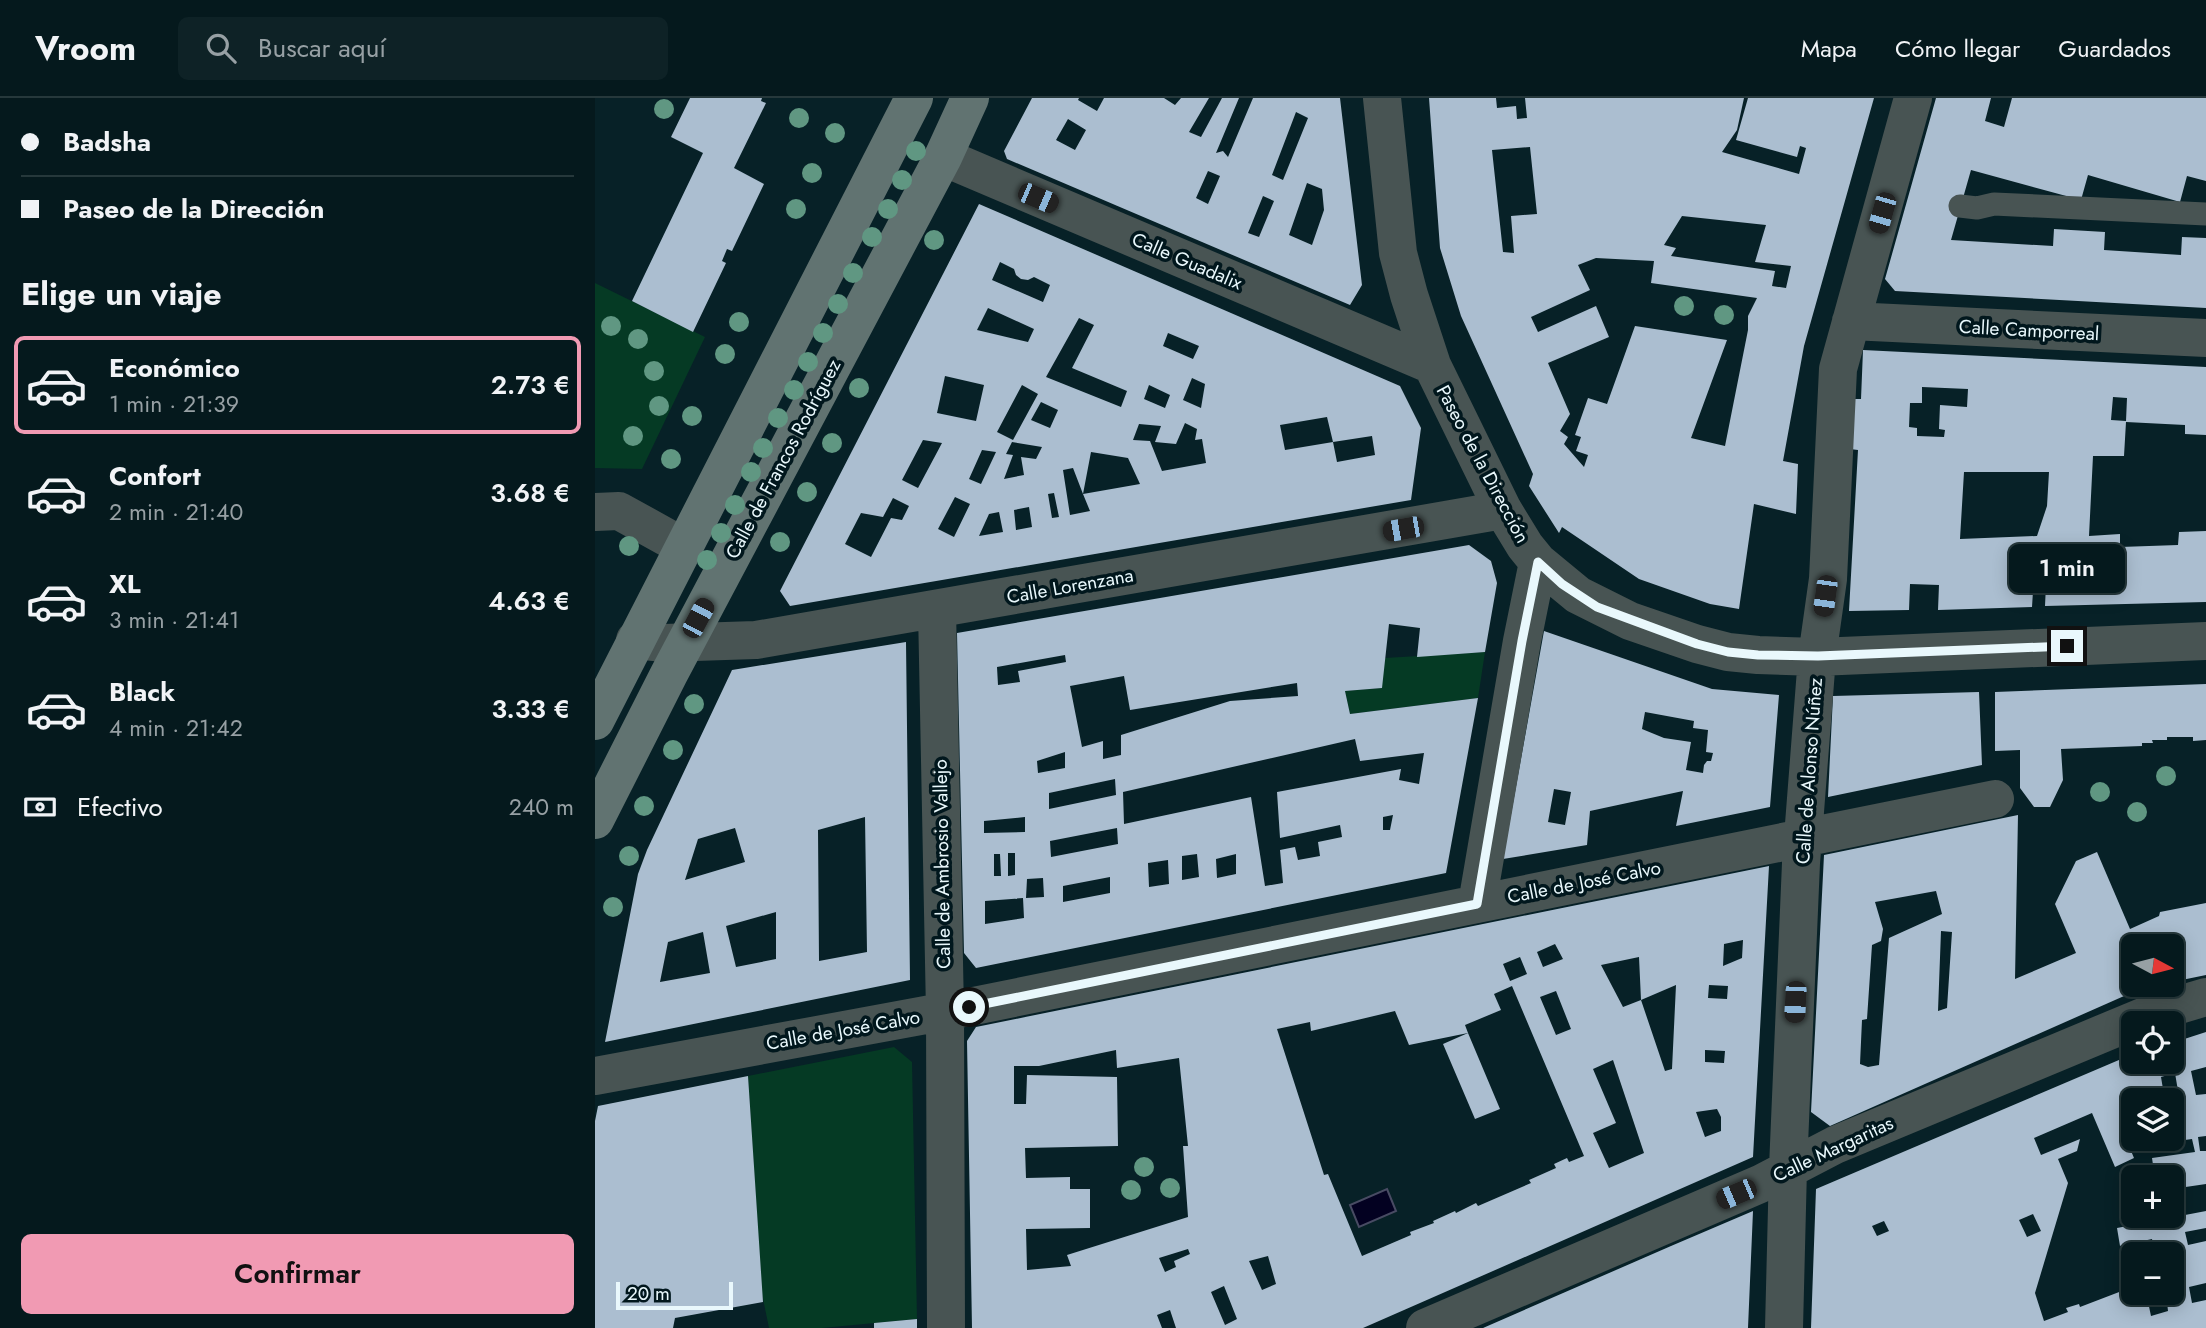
<!DOCTYPE html>
<html lang="es">
<head>
<meta charset="utf-8">
<style>
	body { margin:0; font-family:Jost,sans-serif; background:#0e2226; color:#f1f3f6; height:100vh; display:flex; flex-direction:column; font-size:26px; white-space:nowrap }
	* { box-sizing:border-box; margin:0 }
	p { font-size:23px; color:#97a0a4 }
	.icon { flex:none; width:38px; height:38px; fill:none; stroke:currentColor; stroke-width:2; stroke-linecap:round; stroke-linejoin:round }
	.map { position:relative; flex:1; overflow:hidden }
	.sheet { display:flex; flex-direction:column; background:#05191d; width:595px }
	.sheet>* { flex:none }
	.banner { display:grid; align-content:center; height:154px; padding:0 21px; background:#05191d }
	.needle { width:46px; rotate:97deg }
	.tools { position:absolute; left:1526px; top:836px; display:grid; gap:14px }
	.tools a { display:grid; place-items:center; width:63px; height:63px; border-radius:10px; background:#05191d; box-shadow:0 4px 18px #0003,0 0 0 2px #26383b; font-size:35px }
	.scale { position:absolute; left:21px; bottom:18px; width:117px; box-sizing:border-box; padding-left:7px; border:4px solid #e9f8fc; border-top:0; font-size:19px; line-height:24px; white-space:nowrap; color:#e9f8fc; -webkit-text-stroke:5px #01171d; paint-order:stroke }
	.end { position:absolute; width:32px; height:32px; margin:-16px; border:9px solid #e9f8fc; background:#111; box-shadow:0 0 0 4px #111 }
	.from { border-radius:50% }
	.bubble { position:absolute; height:49px; border-radius:10px; background:#05191d; box-shadow:0 4px 18px #0003,0 0 0 2px #26383b; font-size:23px; font-weight:600; line-height:49px; text-align:center }
	.car { position:absolute; width:21px; height:42px; margin:-21px -10px; border-radius:9px; box-shadow:0 0 5px 2px #0007; background:linear-gradient(#222 24%,#8ab4d8 0 40%,#222 0 76%,#8ab4d8 0 86%,#222 0) }
	.banner b { display:flex; align-items:center; gap:24px; height:66px; font-size:26px }
	.banner b+b { border-top:2px solid #26383b }
	.banner i { width:18px; height:18px; background:#f1f3f6 }
	ul { padding:0; list-style:none }
	li { display:flex; align-items:center; gap:21px; height:98px; margin:0 14px 10px; padding:0 7px; border:4px solid transparent; border-radius:10px }
	li div { flex:1 }
	li b { display:block; font-size:26px }
	li em { font-style:normal; font-weight:600 }
	li.active { border-color:#f19ab3 }
	li>.icon { width:63px; height:63px; stroke-width:1.5 }
	h2 { padding:0 21px; font-size:32px; line-height:84px }
	.pay { display:flex; align-items:center; gap:18px; height:77px; padding:0 21px; font-size:26px }
	.pay p { margin-inline-start:auto }
	.action { display:flex; gap:14px; margin-top:auto; padding:14px 21px }
	.action a { flex:1; height:80px; border-radius:10px; background:#f19ab3; color:#111; font-size:28px; font-weight:600; line-height:80px; text-align:center }
	header { display:flex; align-items:center; gap:42px; box-sizing:border-box; height:98px; padding:0 35px; background:#05191d; border-bottom:2px solid #26383b }
	header strong { font-size:33px }
	nav { display:flex; gap:38px; margin-inline-start:auto; font-size:24px }
	.search { width:490px; height:63px; background:#0e2226; display:flex; align-items:center; gap:18px; box-sizing:border-box; padding:0 24px; border-radius:10px; color:#97a0a4; font-size:26px }
	main { display:flex; flex:1; min-height:0 }
	.map>svg:first-child { display:block }
	.green { fill:#053a24 }
	.water { fill:#030121; stroke:#484b63; stroke-width:2 }
	.building { fill:#abbed0; fill-rule:evenodd }
	.lines { fill:none; stroke-linecap:round; stroke-linejoin:round }
	.lane { stroke:#485453; stroke-width:23 }
	.street { stroke:#485453; stroke-width:38 }
	.secondary { stroke:#617371; stroke-width:38 }
	.tree { fill:#609782 }
	.route { stroke:#e9f8fc; stroke-width:9 }
	.labels { text-anchor:middle; dominant-baseline:central; stroke-width:7; stroke-linejoin:round; paint-order:stroke }
	.street-label { font-size:19px; fill:#e9f8fc; stroke:#01171d }
</style>
</head>
<body>
<header>
<strong>Vroom</strong>
<div class="search"><svg class="icon" aria-label="search" viewBox="0 0 24 24"><circle cx="10" cy="10" r="6"/><path d="M15 15l6 6"/></svg>Buscar aquí</div>
<nav><a>Mapa</a><a>Cómo llegar</a><a>Guardados</a></nav>
</header>
<main>
<section class="sheet">
<div class="banner">
<b><i class="from"></i>Badsha</b>
<b><i></i>Paseo de la Dirección</b>
</div>
<h2>Elige un viaje</h2>
<ul>
<li class="active"><svg class="icon" aria-label="car" viewBox="0 0 24 24"><path d="M5 17H2v-5l4-1 3-4h7l3 4 3 1v5h-3M9 17h6M6 11h13"/><circle cx="7" cy="17" r="2"/><circle cx="17" cy="17" r="2"/></svg><div><b>Económico</b><p>1 min · 21:39</p></div><em>2.73 €</em></li>
<li><svg class="icon" aria-label="car" viewBox="0 0 24 24"><path d="M5 17H2v-5l4-1 3-4h7l3 4 3 1v5h-3M9 17h6M6 11h13"/><circle cx="7" cy="17" r="2"/><circle cx="17" cy="17" r="2"/></svg><div><b>Confort</b><p>2 min · 21:40</p></div><em>3.68 €</em></li>
<li><svg class="icon" aria-label="car" viewBox="0 0 24 24"><path d="M5 17H2v-5l4-1 3-4h7l3 4 3 1v5h-3M9 17h6M6 11h13"/><circle cx="7" cy="17" r="2"/><circle cx="17" cy="17" r="2"/></svg><div><b>XL</b><p>3 min · 21:41</p></div><em>4.63 €</em></li>
<li><svg class="icon" aria-label="car" viewBox="0 0 24 24"><path d="M5 17H2v-5l4-1 3-4h7l3 4 3 1v5h-3M9 17h6M6 11h13"/><circle cx="7" cy="17" r="2"/><circle cx="17" cy="17" r="2"/></svg><div><b>Black</b><p>4 min · 21:42</p></div><em>3.33 €</em></li>
</ul>
<div class="pay"><svg class="icon" aria-label="cash" viewBox="0 0 24 24"><path d="M3 7h18v10H3z"/><circle cx="12" cy="12" r="2"/></svg>Efectivo<p>240 m</p></div>
<div class="action"><a>Confirmar</a></div>
</section>
<div class="map">
<svg width="1611" height="1230" viewBox="0 0 1611 1230">
	<rect width="100%" height="100%" fill="#072127"/>
	<path class="green" d="M0,185L110,239L47,371L0,370Z
		M890,554L883,600L755,616L750,593L786,590L790,560Z
		M299,949L317,964L322,1221L227,1230H174L167,1196L153,978Z"/>
	<path class="water" d="M792,1091L801,1113L764,1129L755,1107Z"/>
	<path class="building" d="M95,0H167L166,3L171,5L139,70L169,86L137,153L132,151L127,163L131,165L98,234L37,203L108,55L76,39Z
		M437,0H484L483,2L502,13L509,0H569L580,7L586,0H614L594,34L606,39L627,0H644L621,55L628,53L633,59L658,0H745L767,187L755,207L412,61L409,53ZM701,14L713,20L688,82L677,77ZM473,21L491,32L480,52L461,42ZM613,73L625,78L613,106L601,100ZM712,85L727,91L729,112L717,147L694,137ZM668,98L679,103L664,139L653,135Z
		M834,0H901L902,10L921,8L922,21L932,20L930,0H1149L1142,32L1127,54L1204,76L1211,50L1205,48L1202,59L1141,42L1153,0H1279L1209,248L1188,363L1203,366L1201,416L1159,406L1144,511L1115,506L1044,481L967,429L964,435L934,388L938,376L866,218L845,150ZM935,49L942,116L916,118L919,155L908,154L897,52ZM1087,118L1171,127L1160,164L1196,168L1191,190L1177,188L1180,173L1076,158L1081,150L1069,147ZM1001,160L1059,163L1056,185L1162,200L1153,218V232L1130,348L1096,340L1132,242L1040,228L1012,306L993,300L980,337L986,339L981,353L993,357L989,369L969,346L973,339L965,333L975,316L953,265L1014,239L1001,208L943,234L936,219L995,192L983,167Z
		M1341,0H1396L1390,23L1409,29L1417,0H1611V83L1592,78L1585,104L1493,77L1486,102L1376,72L1356,142L1458,148L1459,131L1510,134L1509,152L1586,157L1587,139L1611,140V210L1300,193L1290,181Z
		M384,106L805,288L826,330L816,402L195,508L185,493ZM405,164L419,171L421,177L426,181L433,182L439,179L455,187L448,204L397,182ZM393,210L439,231L433,244L382,232ZM484,220L499,227L477,270L532,293L526,309L451,279ZM573,235L604,248L598,261L568,248ZM350,278L389,287L381,323L342,315ZM597,280L610,286L606,310L588,302ZM427,287L443,296L418,342L402,334ZM554,287L575,297L570,310L549,301ZM446,304L463,312L455,330L436,322ZM732,319L738,344L777,338L780,357L742,364L738,344L690,352L685,327ZM590,325L602,331L600,342L607,341L611,365L567,373L555,343L538,342L544,326L566,328L560,344L581,346ZM328,342L347,345L323,390L307,382ZM417,344L447,349L441,361L426,359L429,377L409,381L418,357L411,356ZM387,352L401,354L386,386L374,381ZM496,354L533,360L545,386L488,396L495,413L475,417L468,372L478,370L488,396ZM459,395L464,419L457,420L453,396ZM360,399L375,406L359,439L343,431ZM298,400L314,408L307,422L296,420L276,459L250,446L266,415L288,419ZM434,409L437,429L421,432L419,412ZM404,414L408,434L384,438L394,416Z
		M1268,252L1611,269V337L1590,336V327L1531,324L1529,358H1498L1494,438L1525,436V449L1583,447L1584,434L1611,433V504L1450,508L1452,464L1486,463L1487,457H1493L1494,446H1441L1437,509L1343,512L1344,487L1315,486L1314,512L1254,513L1263,352L1255,351L1257,301H1266ZM1327,289L1373,291L1372,309L1345,307L1344,331L1350,332L1349,339L1322,338V330L1314,329L1315,305H1327ZM1518,299L1532,300L1531,323L1516,322ZM1369,374H1454L1452,408L1442,438L1365,441Z
		M874,447L896,463L902,485L890,554L822,559L825,530L794,526L787,590L750,593L755,616L883,600L851,775L381,870L369,855L362,535ZM470,557L471,564L423,573L425,584L403,587L402,569ZM529,578L535,612L702,585L703,598L635,603L526,637V657L508,661V643L487,649L475,588ZM760,641L765,663L829,655L824,686L804,682L806,671L682,694L685,740L745,727L747,739L723,744L725,758L703,762L700,749L685,752L688,785L670,788L656,699L529,726L528,694ZM470,654V670L443,675L442,663ZM520,681L521,697L454,711V695ZM798,717L795,732H788V719ZM430,719V734L389,735V723ZM522,730L523,746L456,759L455,743ZM413,755H420V777L413,778ZM399,756H405L406,778H399ZM602,756L604,779L587,782V758ZM641,756V776L622,780L621,761ZM573,762L574,786L554,789L553,765ZM515,779V795L468,804V788ZM448,780L449,799L431,800L432,781ZM428,800L429,820L390,826V803Z
		M949,533L1117,591L1184,597L1175,709L1081,728L1088,693L995,713L992,747L908,761ZM1050,614L1099,623L1098,630L1113,632L1111,654L1118,655L1116,663H1112L1109,667L1108,675L1091,672L1096,644L1069,640L1047,631ZM959,691L976,694L970,727L953,724Z
		M311,544L315,882L10,944L43,776L52,752L137,572ZM270,719L272,854L224,863L223,732ZM140,730L150,764L90,782L103,741ZM181,814V861L141,869L131,828ZM108,834L115,875L65,884L73,844Z
		M1611,586V642L1598,643V639H1572V642H1557L1558,645H1547V648L1466,651L1468,682L1455,709H1439L1425,690V652L1400,653V594Z
		M1384,594L1387,667L1233,699L1238,598Z
		M1423,717L1420,881L1481,855L1460,806L1481,763L1502,754L1535,831L1564,818L1565,814L1611,805V877L1577,884V849H1538V887H1554L1235,1028L1216,1014L1229,757ZM1341,793L1347,816L1294,840L1284,967L1273,969L1265,966L1267,922L1272,921L1277,847L1286,843L1288,831L1280,804ZM1346,833L1357,834L1352,910L1343,913Z
		M1174,768L1158,1059L768,1230H581L575,1212L562,1217L567,1230H377L372,943L381,929ZM1148,842L1147,860L1128,868L1129,846ZM960,846L968,861L948,869L942,854ZM925,859L932,876L915,883L908,866ZM1044,859L1046,902L1028,909L1006,867ZM1081,887L1077,971L1070,973L1046,902ZM1114,887L1133,888L1132,901L1113,900ZM917,888L989,1058L974,1064L972,1060L959,1066L961,1070L934,1082L936,1085L883,1108L881,1105L861,1115L860,1113L838,1123L839,1125L815,1134L816,1137L767,1158L733,1076L729,1077L682,931L715,924L716,933L800,913L814,947L873,935L870,927L906,912L899,896ZM961,893L976,931L961,937L945,899ZM521,952L522,970L584,960L593,1048H588L593,1119L472,1157L476,1168L432,1172L431,1131L495,1130V1091H475V1079L431,1080L430,1050L523,1048L522,979L432,977L431,1006H419V968H444ZM1110,952L1130,953L1129,965L1110,964ZM1018,962L1049,1055L1014,1070L998,1035L1021,1025L998,971ZM1122,1011L1126,1019V1033L1110,1039L1101,1014ZM593,1151L595,1156L579,1163L581,1169L570,1174L564,1160ZM673,1158L681,1186L667,1192L654,1163ZM629,1188L642,1221L630,1227L616,1194Z
		M1611,934V969L1596,973L1601,997L1611,996V1038L1603,1039L1605,1053H1611V1086L1577,1091V1080H1560L1557,1060L1600,1054L1597,1041L1554,1047L1553,1041H1577V1003L1571,1001L1584,999L1580,975L1566,979L1570,1003H1538V1018L1524,1024L1539,1060L1520,1069L1497,1015L1439,1040L1446,1057L1485,1041L1482,1053L1463,1061L1473,1085L1440,1195L1449,1223L1473,1214L1471,1210L1484,1206L1485,1209L1532,1191L1527,1161L1538,1159V1195H1563L1552,1199L1556,1218L1573,1213L1571,1195H1577V1157H1560L1557,1141L1525,1148L1522,1130L1611,1113V1130L1590,1134L1593,1147L1611,1143V1185L1594,1189L1597,1205L1611,1202V1230H1216L1221,1091L1538,956V964H1577V945ZM1438,1116L1446,1133L1432,1139L1424,1122ZM1289,1123L1294,1133L1282,1138L1277,1128Z
		M873,935L905,1011L880,1021L848,946Z
		M153,978L168,1204L80,1220L78,1230H0V1023L3,1008Z
		M1158,1113L1153,1230H888L1076,1148Z
		M322,1221V1230H279V1225Z"/>
	<g class="lines">
		<path class="lane" d="M1365,108L1382,110L1399,106L1611,116"/>
		<path class="street" d="M787,0L803,155L814,197L837,267L908,412L930,448L943,464L983,497L1035,523L1102,546L1133,554L1163,557L1222,559L1611,543
			M348,59L837,267
			M1256,223L1611,240
			M0,414L24,413L89,449
			M342,511L350,914L351,1230
			M40,542L69,545L161,542L908,412
			M882,806L927,543L943,464
			M0,978L374,909L1400,701
			M830,1230L1165,1086L1240,1047L1557,915L1611,899
			M1189,1230L1193,1070L1206,765L1222,559L1233,481L1243,271L1318,0"/>
		<path class="secondary" d="M0,623L319,0
			M0,722L74,576L348,59L375,0"/>
	</g>
	<g class="tree">
		<circle cx="69" cy="11" r="10"/>
		<circle cx="204" cy="20" r="10"/>
		<circle cx="240" cy="35" r="10"/>
		<circle cx="321" cy="53" r="10"/>
		<circle cx="217" cy="75" r="10"/>
		<circle cx="307" cy="82" r="10"/>
		<circle cx="201" cy="111" r="10"/>
		<circle cx="293" cy="111" r="10"/>
		<circle cx="277" cy="139" r="10"/>
		<circle cx="339" cy="142" r="10"/>
		<circle cx="258" cy="175" r="10"/>
		<circle cx="243" cy="206" r="10"/>
		<circle cx="1089" cy="208" r="10"/>
		<circle cx="1129" cy="217" r="10"/>
		<circle cx="144" cy="224" r="10"/>
		<circle cx="16" cy="228" r="10"/>
		<circle cx="228" cy="235" r="10"/>
		<circle cx="43" cy="241" r="10"/>
		<circle cx="130" cy="256" r="10"/>
		<circle cx="213" cy="264" r="10"/>
		<circle cx="59" cy="273" r="10"/>
		<circle cx="264" cy="290" r="10"/>
		<circle cx="199" cy="292" r="10"/>
		<circle cx="64" cy="308" r="10"/>
		<circle cx="97" cy="318" r="10"/>
		<circle cx="183" cy="320" r="10"/>
		<circle cx="38" cy="338" r="10"/>
		<circle cx="237" cy="345" r="10"/>
		<circle cx="168" cy="350" r="10"/>
		<circle cx="76" cy="361" r="10"/>
		<circle cx="156" cy="374" r="10"/>
		<circle cx="212" cy="394" r="10"/>
		<circle cx="140" cy="407" r="10"/>
		<circle cx="126" cy="435" r="10"/>
		<circle cx="185" cy="444" r="10"/>
		<circle cx="34" cy="448" r="10"/>
		<circle cx="112" cy="462" r="10"/>
		<circle cx="99" cy="606" r="10"/>
		<circle cx="78" cy="652" r="10"/>
		<circle cx="1571" cy="678" r="10"/>
		<circle cx="1505" cy="694" r="10"/>
		<circle cx="49" cy="708" r="10"/>
		<circle cx="1542" cy="714" r="10"/>
		<circle cx="34" cy="758" r="10"/>
		<circle cx="18" cy="809" r="10"/>
		<circle cx="549" cy="1069" r="10"/>
		<circle cx="575" cy="1090" r="10"/>
		<circle cx="536" cy="1092" r="10"/>
	</g>
	<g class="lines">
		<path class="route" d="M374,909L882,806L927,543L943,464L967,486L1002,509L1102,546L1133,554L1163,557L1223,558L1472,548"/>
	</g>
	<g class="labels">
		<g class="street-label">
			<text transform="translate(592 163) rotate(23)">Calle Guadalix</text>
			<text transform="translate(1434 232) rotate(3)">Calle Camporreal</text>
			<text transform="translate(188 361) rotate(-62)">Calle de Francos Rodríguez</text>
			<text transform="translate(888 366) rotate(62)">Paseo de la Dirección</text>
			<text transform="translate(475 488) rotate(-10)">Calle Lorenzana</text>
			<text transform="translate(1214 673) rotate(-86)">Calle de Alonso Núñez</text>
			<text transform="translate(347 766) rotate(-91)">Calle de Ambrosio Vallejo</text>
			<text transform="translate(989 784) rotate(-11)">Calle de José Calvo</text>
			<text transform="translate(248 932) rotate(-10)">Calle de José Calvo</text>
			<text transform="translate(1238 1051) rotate(-25)">Calle Margaritas</text>
		</g>
	</g>
</svg>
<div class="tools">
<a><svg class="needle" viewBox="-14 -14 28 28"><path d="M0-13l5 13h-10z" fill="#e53935"/><path d="M0 13l5-13h-10z" fill="#97a0a4"/></svg></a>
<a><svg class="icon" aria-label="locate" viewBox="0 0 24 24"><circle cx="12" cy="12" r="6"/><path d="M12 2v4M12 18v4M2 12h4M18 12h4"/></svg></a>
<a><svg class="icon" aria-label="layers" viewBox="0 0 24 24"><path d="M12 4l9 5-9 5-9-5zM3 14l9 5 9-5"/></svg></a>
<a>+</a>
<a>−</a>
</div>
<div class="scale">20 m</div>
<i class="end from" style="left:374px;top:909px"></i>
<i class="end" style="left:1472px;top:548px"></i>
<div class="bubble" style="left:1414px;top:446px;width:116px">1 min</div>
<i class="car" style="left:443px;top:100px;rotate:113deg"></i>
<i class="car" style="left:1287px;top:115px;rotate:196deg"></i>
<i class="car" style="left:808px;top:431px;rotate:260deg"></i>
<i class="car" style="left:1230px;top:498px;rotate:188deg"></i>
<i class="car" style="left:103px;top:520px;rotate:28deg"></i>
<i class="car" style="left:1200px;top:904px;rotate:183deg"></i>
<i class="car" style="left:1141px;top:1096px;rotate:247deg"></i>
</div>
</main>
</body>
</html>
